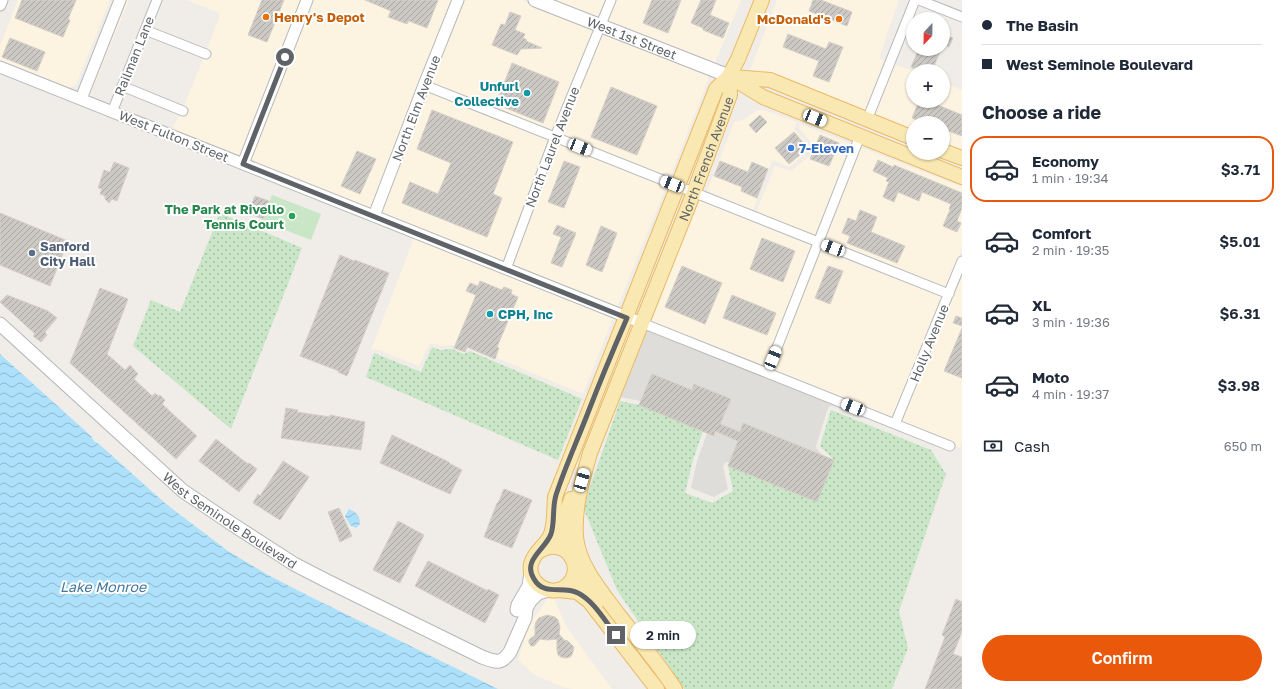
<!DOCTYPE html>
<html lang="en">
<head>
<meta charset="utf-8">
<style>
	body { margin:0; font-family:"Golos Text",sans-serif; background:#f6f6f7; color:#1f2937; height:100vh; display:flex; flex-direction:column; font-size:15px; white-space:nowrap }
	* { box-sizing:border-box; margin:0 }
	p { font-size:13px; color:#747a83 }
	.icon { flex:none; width:22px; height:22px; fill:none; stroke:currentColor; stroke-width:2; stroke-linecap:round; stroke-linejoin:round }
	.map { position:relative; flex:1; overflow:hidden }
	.sheet { display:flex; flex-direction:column; background:#fff; width:320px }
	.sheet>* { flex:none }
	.banner { display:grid; align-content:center; height:88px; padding:0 20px; background:#fff }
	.needle { width:26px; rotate:202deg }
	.tools { position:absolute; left:906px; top:12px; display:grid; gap:8px }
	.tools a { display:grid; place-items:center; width:44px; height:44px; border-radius:50%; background:#fff; box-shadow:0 1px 3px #0004; font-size:20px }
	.end { position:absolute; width:18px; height:18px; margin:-9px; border:5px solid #5f6367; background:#fff; box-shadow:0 0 0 2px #fff }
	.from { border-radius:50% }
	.bubble { position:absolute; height:28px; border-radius:14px; background:#fff; box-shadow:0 1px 3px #0004; font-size:13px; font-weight:600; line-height:28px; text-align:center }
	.car { position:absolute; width:12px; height:24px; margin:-12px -6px; border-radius:5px; box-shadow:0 0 3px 1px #0007; background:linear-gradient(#fff 24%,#345 0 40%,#fff 0 76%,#345 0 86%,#fff 0) }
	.banner b { display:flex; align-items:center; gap:14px; height:38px; font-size:15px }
	.banner b+b { border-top:1px solid #e0e1e3 }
	.banner i { width:10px; height:10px; background:#1f2937 }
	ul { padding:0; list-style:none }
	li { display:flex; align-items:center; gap:12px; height:66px; margin:0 8px 6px; padding:0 12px; border:2px solid transparent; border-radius:16px }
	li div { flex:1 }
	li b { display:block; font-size:15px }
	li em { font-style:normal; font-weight:600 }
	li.active { border-color:#ea580c }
	li>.icon { width:36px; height:36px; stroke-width:1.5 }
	h2 { padding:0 20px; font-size:18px; line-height:48px }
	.pay { display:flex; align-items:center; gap:10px; height:44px; padding:0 20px; font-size:15px }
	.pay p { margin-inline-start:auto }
	.button { display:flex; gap:8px; margin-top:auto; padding:8px 20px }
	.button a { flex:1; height:46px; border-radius:24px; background:#ea580c; color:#fff; font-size:16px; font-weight:600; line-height:46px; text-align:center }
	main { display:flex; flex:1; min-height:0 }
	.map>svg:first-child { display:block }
	.commercial { fill:#fcf3e0 }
	.industrial { fill:#dfddda }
	.grass { fill:url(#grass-dots) }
	.garden { fill:#c9e6c6 }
	.water { fill:url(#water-waves) }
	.building { fill:url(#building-hatch); stroke:#d5cfc6 }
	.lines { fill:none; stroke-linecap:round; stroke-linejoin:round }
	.minor-casing { stroke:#b5b8bb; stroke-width:11 }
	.tertiary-casing { stroke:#b5b8bb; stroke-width:13 }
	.secondary-casing { stroke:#b4b7bb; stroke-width:15 }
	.primary-casing { stroke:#eab967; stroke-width:16 }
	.minor { stroke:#fff; stroke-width:9 }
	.tertiary { stroke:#fff; stroke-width:11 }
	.secondary { stroke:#fff; stroke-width:13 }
	.primary { stroke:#fae8b2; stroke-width:14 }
	.route { stroke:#5f6367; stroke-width:5 }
	.food-dot { fill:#e8710a; stroke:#fff; stroke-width:1.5 }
	.culture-dot { fill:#0f9aa8; stroke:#fff; stroke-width:1.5 }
	.shop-dot { fill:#3f7fe0; stroke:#fff; stroke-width:1.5 }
	.leisure-dot { fill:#2e9e5b; stroke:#fff; stroke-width:1.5 }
	.service-dot { fill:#5c6f8a; stroke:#fff; stroke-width:1.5 }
	.labels { text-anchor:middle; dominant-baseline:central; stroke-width:4; stroke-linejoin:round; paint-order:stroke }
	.food-label { font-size:13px; font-weight:bold; fill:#c56008; stroke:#fff; text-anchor:start }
	.street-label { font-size:13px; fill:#5f6367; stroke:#fff }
	.culture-label { font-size:13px; font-weight:bold; fill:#0d838f; stroke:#fff; text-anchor:end }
	.shop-label { font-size:13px; font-weight:bold; fill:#366cbe; stroke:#fff; text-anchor:start }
	.leisure-label { font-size:13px; font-weight:bold; fill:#27864d; stroke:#fff; text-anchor:end }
	.service-label { font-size:13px; font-weight:bold; fill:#4e5e75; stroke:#fff; text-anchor:start }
	.water-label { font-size:14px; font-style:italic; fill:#43779b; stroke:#fff }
</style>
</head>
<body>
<main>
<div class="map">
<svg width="962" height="689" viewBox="0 0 962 689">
	<defs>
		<pattern id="grass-dots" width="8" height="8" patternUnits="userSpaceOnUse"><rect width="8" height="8" fill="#c9e6c6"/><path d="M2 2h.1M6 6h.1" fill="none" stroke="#a6bea5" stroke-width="1.8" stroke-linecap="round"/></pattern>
		<pattern id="water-waves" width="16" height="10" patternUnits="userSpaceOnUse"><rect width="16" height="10" fill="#ade0fa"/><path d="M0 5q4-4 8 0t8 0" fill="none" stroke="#90b9ce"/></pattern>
		<pattern id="building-hatch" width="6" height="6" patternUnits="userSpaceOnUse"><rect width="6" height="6" fill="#ccc8c4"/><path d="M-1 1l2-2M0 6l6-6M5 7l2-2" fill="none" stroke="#a9a6a3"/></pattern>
	</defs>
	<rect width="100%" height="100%" fill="#f0ede8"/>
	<path class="commercial" d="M18,0H110L76,85L69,88L0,60V46Z
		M125,0H129L91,93L92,97L87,96Z
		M187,0H302L240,157L172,130L179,116L186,118L190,108L184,106L203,59L208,61L212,51L207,49L219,18V14L217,12Z
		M312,0H453L371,209L249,160Z
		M464,0H522L594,30L553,130L430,82Z
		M548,0H606L598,20Z
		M616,0H741L714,65L607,23Z
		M777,0H899L879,58L885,61L863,115L750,70Z
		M603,33L710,75L670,177L562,134Z
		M894,64L913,71V101H943V83L962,90V154L943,146V123H913V134L872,118Z
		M426,92L549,140L504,262L380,213Z
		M757,110H764L797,122L794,129L811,149L789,167L772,160L753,210L707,191L734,122L745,119Z
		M800,124L851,144L816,236L756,212L775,166L791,171L814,152V146L799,128Z
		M558,144L666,187L617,308L513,265Z
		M860,147L962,187V249L947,287L825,239Z
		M698,200L812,246L764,366L649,320Z
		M411,237L613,318L583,394L497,358L494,355L468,347L464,349L453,345L441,346L431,343L428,346L419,366L376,349L371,350L414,238Z
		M821,250L943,297L893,417L773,369Z
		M962,275V442L960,448L955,446L956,442L902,421Z
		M550,596H553L566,626L612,689H572L563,687L535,675L518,660L529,624Z"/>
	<path class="industrial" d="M645,330L699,351L867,418L866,419L833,406H830L828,408L816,446L817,449L829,462L815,497L728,462L725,463L723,466L728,489L714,497L691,488L697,461L707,433L706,428L641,401L619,397Z"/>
	<path class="grass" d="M220,213L302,248L231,429L133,346L151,300L180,312Z
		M432,347L440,350L452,349L464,354L470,351L582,399L558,460L366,377L374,353L421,372Z
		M620,401L639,405L703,431L693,460L685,493L712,503L733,491L728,466L817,502L834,460L820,446L831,410L931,450L946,474L899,611L908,648L892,689H684L617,590L583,507Z"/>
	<path class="garden" d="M272,195L321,214L311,240L262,221Z"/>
	<path class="water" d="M0,354L91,436L94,441L99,444L166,504L228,551L268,575L309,596L498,689H0Z
		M349,509C356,512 360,515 360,524L356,528L350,525L345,516Z"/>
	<path class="building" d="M22,0H76L68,19L70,20L63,37L15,18Z
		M262,0H284L267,42L248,35Z
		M365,0H438L427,28L409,21L407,24L388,17L391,11Z
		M652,0H681L668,33L643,23Z
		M701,0H716L710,15L729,23L723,38L703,30V28L691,23Z
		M813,0H821L852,12L847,26L809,11Z
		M510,12L521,16L515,30L525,34L523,38L527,40L526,41L542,48L521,49L517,55L492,45L501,24L505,25Z
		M788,34L826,49L829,42L843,47L829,82L813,76L819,61L783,47Z
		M943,35L953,38L949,47L943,44Z
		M10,38L45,52L37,71L2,57Z
		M919,49H941L932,71H919L911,67Z
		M512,63L559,82L543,123L496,104Z
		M611,87L657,106L637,155L591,137Z
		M919,101H928L962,115V136L943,129V123H924L912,118Z
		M432,110L513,142L493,194L502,198L487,237L402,203L410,182L438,194L451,163L417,149Z
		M760,115L767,122L756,133L749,125Z
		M794,132L808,148L789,164L775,148Z
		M820,135L839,143L829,166L810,159Z
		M357,151L376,159L360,194L341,186Z
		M878,160L893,167L894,165L962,193V208L957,221L961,223L957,232L943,226L950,210L949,209L951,204L922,192L919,201L898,192L894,202L883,197L889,182L886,181L888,178L873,171Z
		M564,161L580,167L564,208L548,202Z
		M720,161L748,172L752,162L768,169L757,198L741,191L742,187L714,176Z
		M114,162L129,168L117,201L112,199L109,203L105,199V196L100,194L102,189L98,188L104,170L110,172Z
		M255,196L269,201L263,219L248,213Z
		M860,210L877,217L871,232L905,246L897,263L847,243L850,236L842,233L848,218L856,221Z
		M0,213L68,241L50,286L0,265Z
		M557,225L576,233L562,267L551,263L561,237L553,234Z
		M601,226L617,233L602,272L586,265Z
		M762,238L795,251L783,282L750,269Z
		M340,255L354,261L355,260L389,273L347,376L338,372L339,371L300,356Z
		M682,266L722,283L705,324L665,307Z
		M828,266L843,271L830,304L815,298Z
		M480,281L502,290L504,287L512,290L511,294L518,297L497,347L499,348L495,359L467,347L465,352L454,348L476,295L466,291L470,283L478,286Z
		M100,288L128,299L107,354L125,370L130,365L138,374L134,379L152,396L155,393L158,396L160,395L165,400L162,404L197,436L176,459L70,363Z
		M7,295L48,311L57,318L45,332L47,335L41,342L33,336L35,334L0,302Z
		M732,295L776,313L767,335L723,318Z
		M956,316L962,318V326L953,323Z
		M962,328V378L944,371Z
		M652,374L692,390L694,384L731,399L720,424L740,432L743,423L834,460L817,502L728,466L738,441L715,431L714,436L639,405Z
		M286,408L298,410L297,412L330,417V415L365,422L361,450L281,438Z
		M392,435L449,462V463L462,470L450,494L380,463Z
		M216,439L248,464L249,463L257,469L239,492L199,461Z
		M283,461L309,477L280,520L253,503L258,494L260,496Z
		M504,489L532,500L512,548L484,537L497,503H498Z
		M339,508L352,536L340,542L328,512Z
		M398,521L424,535L400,583L373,570Z
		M428,561L488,591V589L499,595L485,623L415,586Z
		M956,599L962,602V632L953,654L962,657V689H925L945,637L942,635Z
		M547,615L555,617L558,620L560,627L559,634L564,640L568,641L574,647L572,655L570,657L566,658L561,657L558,655L557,650V639L547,640L540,639L534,646H531L529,643V640L535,635V626L536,622L539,618Z"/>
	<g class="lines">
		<g class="minor-casing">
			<path id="minor" d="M919,0L962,17
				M145,30L206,54
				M424,85L949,294
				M122,86L183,111
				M112,112L157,0
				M867,120L915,0
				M506,269L555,137L611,0
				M642,323L950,446
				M767,373L860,136
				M895,424L962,261"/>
		</g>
		<g class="tertiary-casing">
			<path id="tertiary" d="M0,5L2,0
				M0,67L642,323
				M81,99L120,0
				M243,164L307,0
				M374,216L424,85L458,0"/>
		</g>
		<g class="secondary-casing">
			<g id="secondary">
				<path id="s1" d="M535,0L729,76"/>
				<path id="s2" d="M0,324L183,491L232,524L294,564L327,581L482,657C495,662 501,665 510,652L525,618L526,608L530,601L538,593L548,590"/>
				<path d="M517,610L518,605L529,586L531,573"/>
			</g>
		</g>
		<g class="primary-casing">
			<g id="primary">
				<path d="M729,76L763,97L962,177"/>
				<path d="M733,77L770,80L913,138"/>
				<path d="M943,151L962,158"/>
				<path d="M537,553C565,532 589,570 565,587C549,598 527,582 531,564C534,551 547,545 551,534C555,523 554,509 555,497L716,89L729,76L738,59L762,0"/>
				<path d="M570,555C568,551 565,547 564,543C560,530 567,512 571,499"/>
				<path d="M575,569C580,582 590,590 599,600"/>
				<path d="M558,590L577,592L589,601L657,689"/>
				<path id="s3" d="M675,689C658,663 637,638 618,614C601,591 579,566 576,537C574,508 582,481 590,453L694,192L730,95L729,76"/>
			</g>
		</g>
		<use href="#minor" class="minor"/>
		<use href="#tertiary" class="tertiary"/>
		<use href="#secondary" class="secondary"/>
		<use href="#primary" class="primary"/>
	</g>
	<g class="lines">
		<path class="route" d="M285,57L243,164L627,318C614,348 601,379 589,410C578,439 565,467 556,495C552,508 555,522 551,534C545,550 522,560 534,579C544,597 563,585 578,593C594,601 605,621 616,635"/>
	</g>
	<g class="food-dot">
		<circle cx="266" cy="17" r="4"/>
		<circle cx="839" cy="19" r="4"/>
	</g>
	<g class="culture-dot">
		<circle cx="527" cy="93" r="4"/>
		<circle cx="490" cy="314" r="4"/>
	</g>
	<circle class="shop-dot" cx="791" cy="148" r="4"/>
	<circle class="leisure-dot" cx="292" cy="216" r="4"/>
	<circle class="service-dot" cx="32" cy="253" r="4"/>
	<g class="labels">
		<g class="food-label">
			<text x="274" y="17">Henry's Depot</text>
			<text x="831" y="19" text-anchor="end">McDonald's</text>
		</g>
		<g class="street-label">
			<text stroke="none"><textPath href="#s1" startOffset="104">West 1st Street</textPath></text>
			<text transform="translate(134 56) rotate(-68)">Railman Lane</text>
			<text transform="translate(416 108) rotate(-69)">North Elm Avenue</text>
			<text transform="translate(174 136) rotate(22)">West Fulton Street</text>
			<text transform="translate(552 147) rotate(-69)">North Laurel Avenue</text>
			<text stroke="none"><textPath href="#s3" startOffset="585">North French Avenue</textPath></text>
			<text transform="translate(929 343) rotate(-68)">Holly Avenue</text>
			<text stroke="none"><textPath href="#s2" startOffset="303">West Seminole Boulevard</textPath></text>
		</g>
		<g class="culture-label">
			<text x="519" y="86">Unfurl<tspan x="519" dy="15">Collective</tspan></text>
			<text x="498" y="314" text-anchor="start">CPH, Inc</text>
		</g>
		<g class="shop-label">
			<text x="799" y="148">7-Eleven</text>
		</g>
		<g class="leisure-label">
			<text x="284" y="209">The Park at Rivello<tspan x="284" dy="15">Tennis Court</tspan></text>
		</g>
		<g class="service-label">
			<text x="40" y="246">Sanford<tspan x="40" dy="15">City Hall</tspan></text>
		</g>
		<g class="water-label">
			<text x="103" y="586">Lake Monroe</text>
		</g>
	</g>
</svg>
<div class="tools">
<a><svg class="needle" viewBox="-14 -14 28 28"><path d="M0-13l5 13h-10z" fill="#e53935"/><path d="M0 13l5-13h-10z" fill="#747a83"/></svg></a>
<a>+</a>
<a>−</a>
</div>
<i class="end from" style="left:285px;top:57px"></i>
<i class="end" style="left:616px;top:635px"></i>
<div class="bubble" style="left:630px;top:621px;width:66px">2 min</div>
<i class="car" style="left:815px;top:118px;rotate:112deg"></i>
<i class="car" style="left:580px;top:147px;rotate:112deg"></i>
<i class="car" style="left:672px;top:184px;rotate:291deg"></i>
<i class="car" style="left:833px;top:248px;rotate:291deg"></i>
<i class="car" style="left:773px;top:358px;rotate:22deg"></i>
<i class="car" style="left:853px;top:407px;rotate:292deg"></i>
<i class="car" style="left:582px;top:480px;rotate:16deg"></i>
</div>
<section class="sheet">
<div class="banner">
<b><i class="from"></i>The Basin</b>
<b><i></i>West Seminole Boulevard</b>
</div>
<h2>Choose a ride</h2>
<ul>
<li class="active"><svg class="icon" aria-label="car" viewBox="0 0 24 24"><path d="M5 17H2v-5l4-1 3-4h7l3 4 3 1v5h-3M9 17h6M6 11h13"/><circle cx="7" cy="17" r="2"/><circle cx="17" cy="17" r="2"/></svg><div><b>Economy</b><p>1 min · 19:34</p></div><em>$3.71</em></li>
<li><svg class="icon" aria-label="car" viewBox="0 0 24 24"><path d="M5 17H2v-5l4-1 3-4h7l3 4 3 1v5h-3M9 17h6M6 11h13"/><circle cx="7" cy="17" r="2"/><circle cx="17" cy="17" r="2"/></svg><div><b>Comfort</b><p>2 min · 19:35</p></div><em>$5.01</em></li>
<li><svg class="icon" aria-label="car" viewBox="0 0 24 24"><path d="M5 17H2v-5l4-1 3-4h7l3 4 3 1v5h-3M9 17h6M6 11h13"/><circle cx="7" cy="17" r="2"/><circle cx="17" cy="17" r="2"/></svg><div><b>XL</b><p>3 min · 19:36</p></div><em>$6.31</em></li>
<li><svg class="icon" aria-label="car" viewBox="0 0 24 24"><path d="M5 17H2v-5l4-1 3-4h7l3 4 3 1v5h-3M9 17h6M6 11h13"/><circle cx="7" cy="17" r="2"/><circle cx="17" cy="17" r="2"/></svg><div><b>Moto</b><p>4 min · 19:37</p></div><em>$3.98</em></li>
</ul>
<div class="pay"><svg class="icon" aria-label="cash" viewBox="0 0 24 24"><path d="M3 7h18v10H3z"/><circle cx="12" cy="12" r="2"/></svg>Cash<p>650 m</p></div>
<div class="button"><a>Confirm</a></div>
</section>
</main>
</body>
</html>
